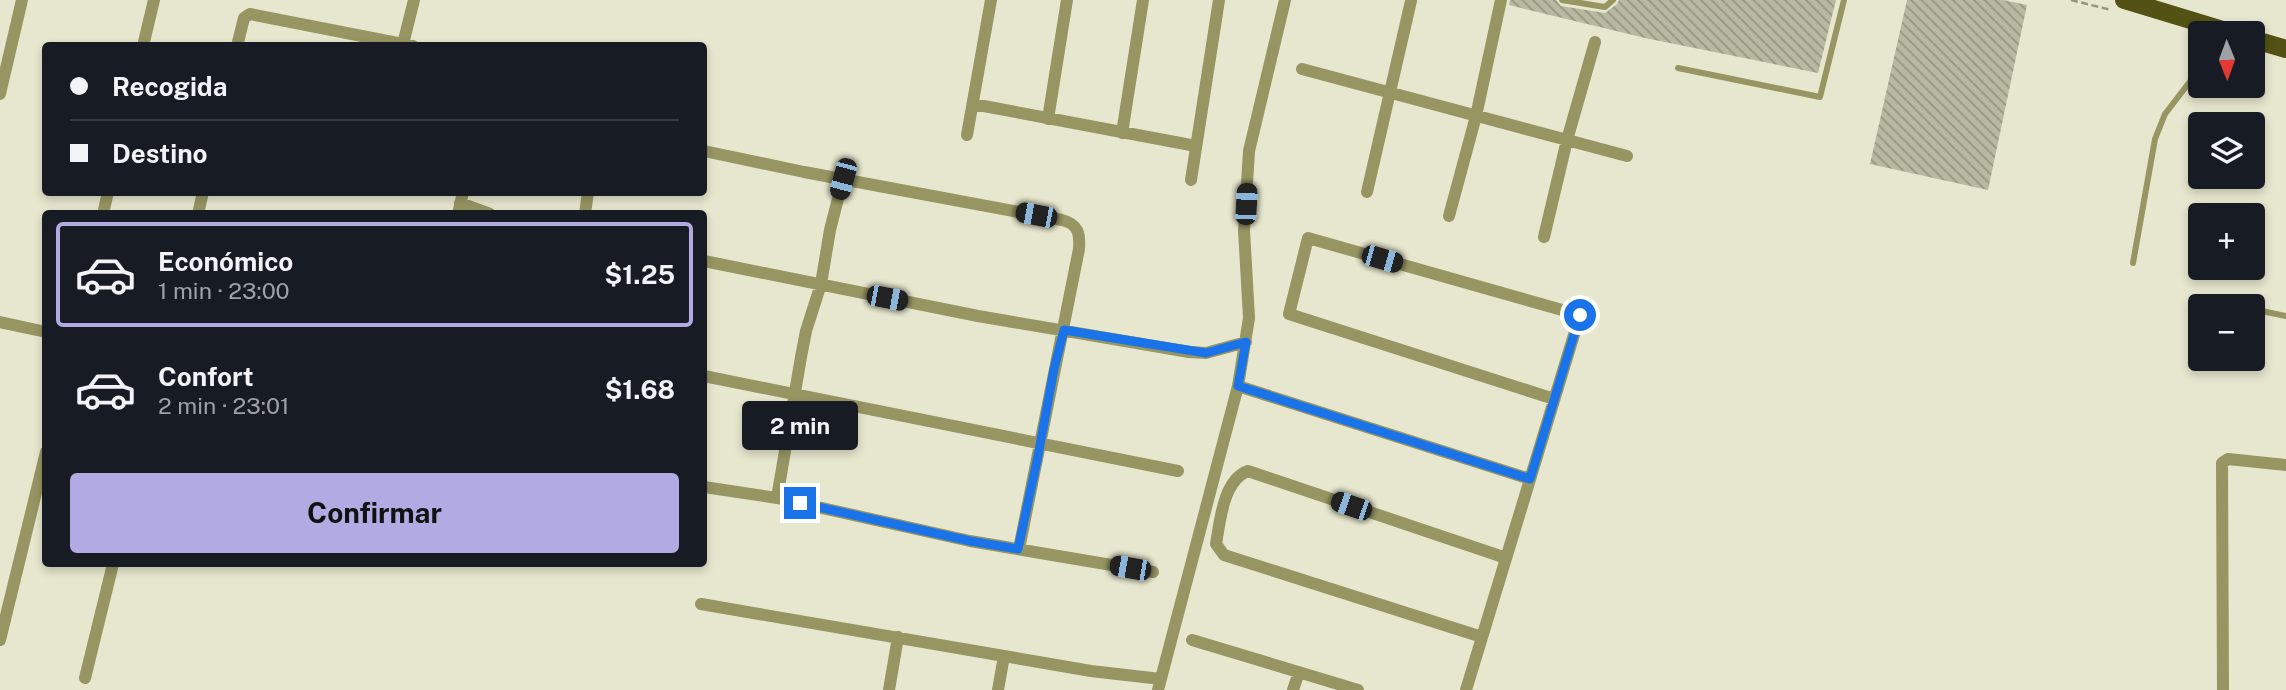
<!DOCTYPE html>
<html lang="es">
<head>
<meta charset="utf-8">
<style>
	body { margin:0; font-family:"Public Sans",sans-serif; background:#242831; color:#f1f3f6; height:100vh; display:flex; flex-direction:column; font-size:26px; white-space:nowrap }
	* { box-sizing:border-box; margin:0 }
	p { font-size:23px; color:#9ea1a6 }
	.icon { flex:none; width:38px; height:38px; fill:none; stroke:currentColor; stroke-width:2; stroke-linecap:round; stroke-linejoin:round }
	.map { position:relative; flex:1; overflow:hidden }
	.sheet { position:absolute; left:42px; top:210px; width:665px; height:357px; display:flex; flex-direction:column; background:#171b24; border-radius:7px; box-shadow:0 4px 10px #0003 }
	.sheet>* { flex:none }
	.hud { position:absolute; left:42px; top:42px; width:665px; height:154px; border-radius:7px; box-shadow:0 4px 10px #0003; display:grid; align-content:center; height:154px; padding:0 28px; background:#171b24 }
	.needle { width:46px; rotate:179deg }
	.buttons { position:absolute; left:2188px; top:21px; display:grid; gap:14px }
	.buttons a { display:grid; place-items:center; width:77px; height:77px; border-radius:7px; background:#171b24; box-shadow:0 4px 10px #0003; font-size:35px }
	.end { position:absolute; width:32px; height:32px; margin:-16px; border:9px solid #1a73e8; background:#fff; box-shadow:0 0 0 4px #fff }
	.from { border-radius:50% }
	.bubble { position:absolute; height:49px; border-radius:7px; background:#171b24; box-shadow:0 4px 10px #0003; font-size:23px; font-weight:700; line-height:49px; text-align:center }
	.car { position:absolute; width:21px; height:42px; margin:-21px -10px; border-radius:9px; box-shadow:0 0 5px 2px #0007; background:linear-gradient(#222 24%,#8ab4d8 0 40%,#222 0 76%,#8ab4d8 0 86%,#222 0) }
	.hud b { display:flex; align-items:center; gap:24px; height:66px; font-size:26px }
	.hud b+b { border-top:2px solid #363941 }
	.hud i { width:18px; height:18px; background:#f1f3f6 }
	ul { padding:12px 0 0; list-style:none }
	li { display:flex; align-items:center; gap:21px; height:105px; margin:0 14px 10px; padding:0 14px; border:4px solid transparent; border-radius:7px }
	li div { flex:1 }
	li b { display:block; font-size:26px }
	li em { font-style:normal; font-weight:700 }
	li.active { border-color:#b2aae2 }
	li>.icon { width:63px; height:63px; stroke-width:1.5 }
	.primary-button { display:flex; gap:14px; margin-top:auto; padding:14px 28px }
	.primary-button a { flex:1; height:80px; border-radius:7px; background:#b2aae2; color:#111; font-size:28px; font-weight:700; line-height:80px; text-align:center }
	.map>svg:first-child { display:block }
	.building { fill:url(#building-back-hatch) }
	.lines { fill:none; stroke-linecap:round; stroke-linejoin:round }
	.path { stroke:#959584; stroke-width:2.5; stroke-dasharray:7 3.5; stroke-linecap:butt }
	.service { stroke:#979562; stroke-width:6 }
	.minor { stroke:#979562; stroke-width:12 }
	.primary { stroke:#545114; stroke-width:18 }
	.route { stroke:#1a73e8; stroke-width:9 }
</style>
</head>
<body>
<div class="map">
<svg width="2286" height="690" viewBox="0 0 2286 690">
	<defs>
		<pattern id="building-back-hatch" width="6" height="6" patternUnits="userSpaceOnUse" patternTransform="scale(1.75)"><rect width="6" height="6" fill="#b9b8a1"/><path d="M-1 5l2 2M0 0l6 6M5-1l2 2" fill="none" stroke="#969582"/></pattern>
	</defs>
	<rect width="100%" height="100%" fill="#e7e7cf"/>
	<path class="building" d="M1510,0H1556L1561,6L1605,13L1617,4L1619,0H1836L1818,73L1645,38L1509,5Z
		M1907,0H2003L2027,5L1988,190L1870,164Z"/>
	<g class="lines">
		<path class="path" d="M2071,0L2111,10"/>
		<path class="service" d="M1562,0L1605,7L1613,0
			M1678,68L1820,97L1844,0
			M2133,263L2155,139L2165,114L2195,75L2200,60
			M2226,302L2242,306
			M2252,309L2286,316"/>
		<path class="minor" d="M403,44L414,0
			M143,46L154,0
			M237,46L244,18L250,14L413,46
			M1302,69L1627,156
			M0,94L22,0
			M973,104L1196,146
			M1048,119L1067,0
			M1122,133L1143,0
			M967,135L991,0
			M704,151L804,172L1062,220C1079,224 1080,235 1079,249L1019,549
			M1191,180L1219,0
			M1367,192L1411,1
			M460,203L490,214
			M103,214L108,192
			M198,214L203,192
			M458,214L463,192
			M585,214L588,192
			M1449,216L1476,116L1501,0
			M1544,237L1567,140L1595,42
			M704,261L978,316L1189,352L1206,353L1246,342
			M0,322L46,332
			M704,376L1178,471
			M1238,386L1530,479
			M704,487L777,498L970,541L1153,572
			M777,498L801,357L806,331L821,284L830,230L843,179
			M701,604L1091,671L1161,679
			M1482,637L1224,555L1216,544C1220,522 1223,480 1248,471L1506,558
			M0,640L46,452
			M1192,640L1358,690
			M85,678L113,564
			M889,690L898,637
			M998,690L1004,656
			M1158,690L1238,386L1249,318L1244,230L1249,151L1285,0
			M1293,690L1299,672
			M1466,690L1580,315L1308,238L1289,314L1554,399
			M2223,690L2222,463L2228,459L2286,465"/>
		<path class="primary" d="M2124,0L2233,33
			M2252,39L2286,49"/>
	</g>
	<g class="lines">
		<path class="route" d="M800,503L970,541L1018,549L1038,456L1054,369L1064,330L1206,353L1246,342L1238,386L1530,479L1580,315"/>
	</g>
</svg>
<div class="buttons">
<a><svg class="needle" viewBox="-14 -14 28 28"><path d="M0-13l5 13h-10z" fill="#e53935"/><path d="M0 13l5-13h-10z" fill="#9ea1a6"/></svg></a>
<a><svg class="icon" aria-label="layers" viewBox="0 0 24 24"><path d="M12 4l9 5-9 5-9-5zM3 14l9 5 9-5"/></svg></a>
<a>+</a>
<a>−</a>
</div>
<i class="end from" style="left:1580px;top:315px"></i>
<i class="end" style="left:800px;top:503px"></i>
<div class="bubble" style="left:742px;top:401px;width:116px">2 min</div>
<i class="car" style="left:843px;top:179px;rotate:195deg"></i>
<i class="car" style="left:1246px;top:204px;rotate:3deg"></i>
<i class="car" style="left:1036px;top:215px;rotate:281deg"></i>
<i class="car" style="left:1382px;top:259px;rotate:106deg"></i>
<i class="car" style="left:887px;top:298px;rotate:101deg"></i>
<i class="car" style="left:1351px;top:506px;rotate:289deg"></i>
<i class="car" style="left:1130px;top:568px;rotate:280deg"></i>
<div class="hud">
<b><i class="from"></i>Recogida</b>
<b><i></i>Destino</b>
</div>
<section class="sheet">
<ul>
<li class="active"><svg class="icon" aria-label="car" viewBox="0 0 24 24"><path d="M5 17H2v-5l4-1 3-4h7l3 4 3 1v5h-3M9 17h6M6 11h13"/><circle cx="7" cy="17" r="2"/><circle cx="17" cy="17" r="2"/></svg><div><b>Económico</b><p>1 min · 23:00</p></div><em>$1.25</em></li>
<li><svg class="icon" aria-label="car" viewBox="0 0 24 24"><path d="M5 17H2v-5l4-1 3-4h7l3 4 3 1v5h-3M9 17h6M6 11h13"/><circle cx="7" cy="17" r="2"/><circle cx="17" cy="17" r="2"/></svg><div><b>Confort</b><p>2 min · 23:01</p></div><em>$1.68</em></li>
</ul>
<div class="primary-button"><a>Confirmar</a></div>
</section>
</div>
</body>
</html>
